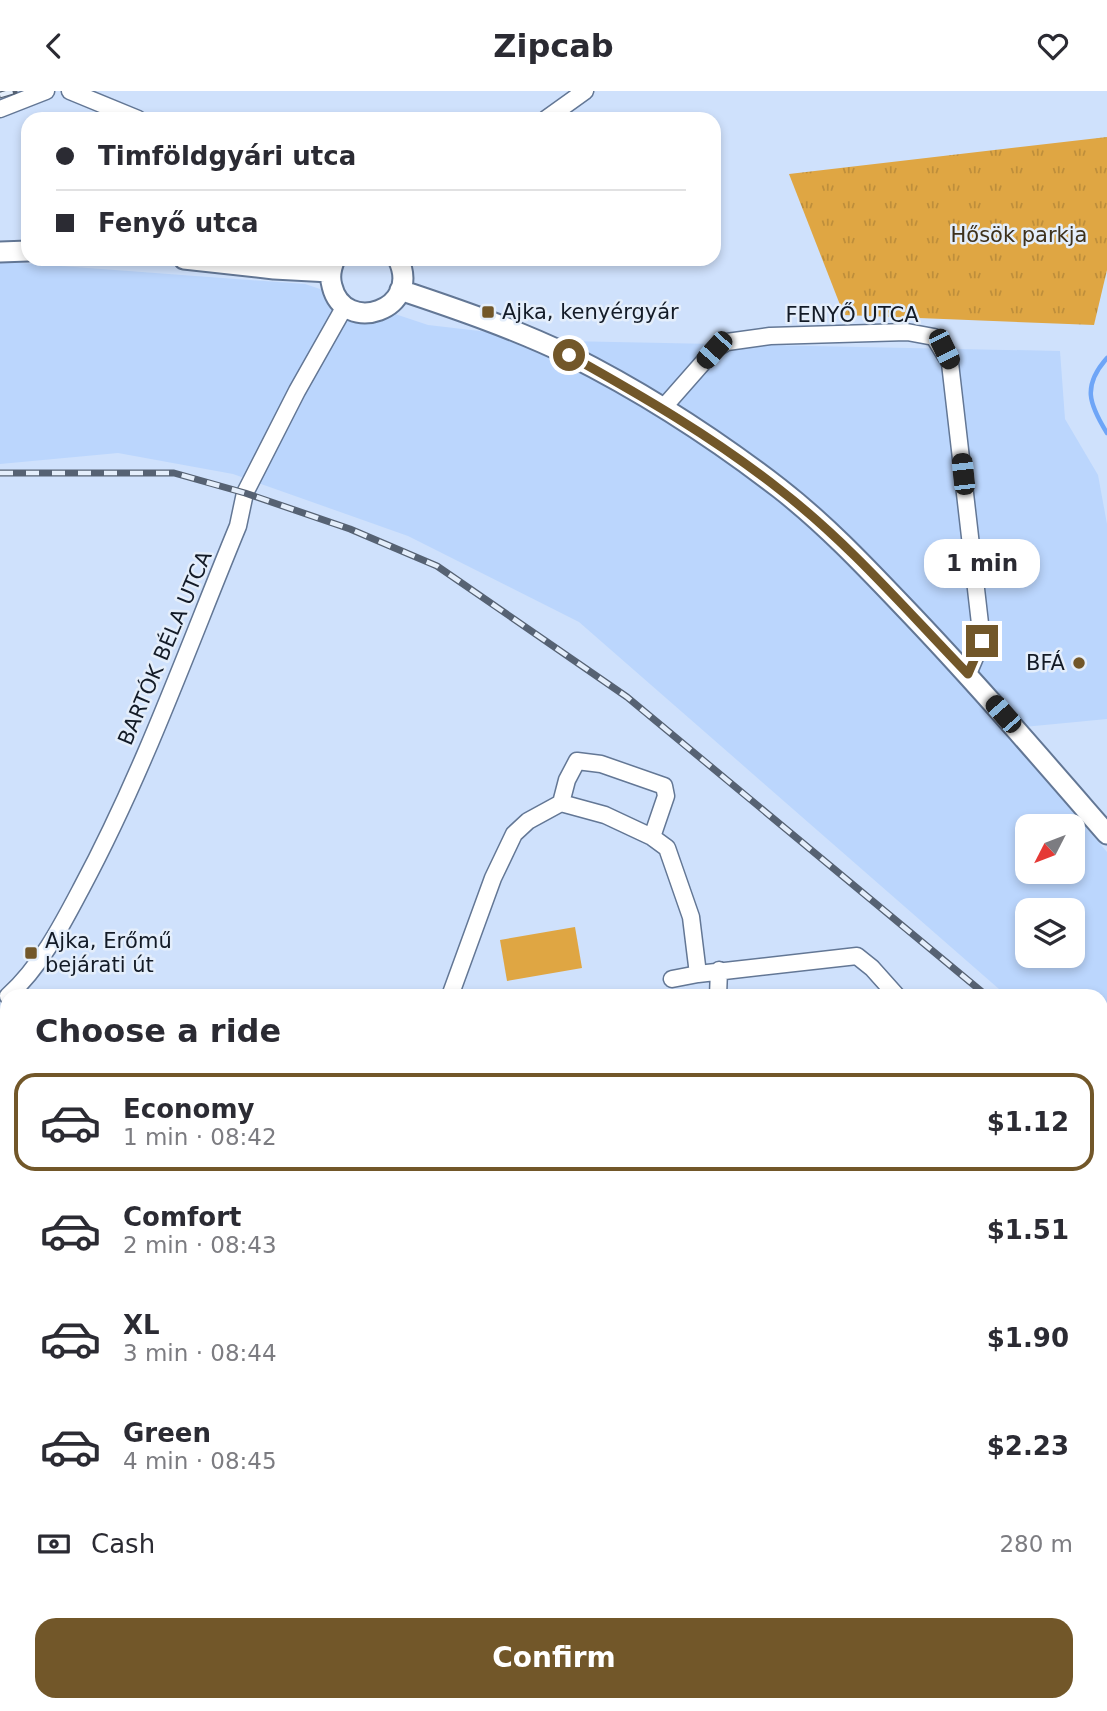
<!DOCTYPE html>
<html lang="en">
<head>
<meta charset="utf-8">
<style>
	body { margin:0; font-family:"DejaVu Sans",sans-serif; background:#f7f7f7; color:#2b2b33; height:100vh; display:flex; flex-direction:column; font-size:26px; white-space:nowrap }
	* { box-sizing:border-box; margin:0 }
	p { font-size:23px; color:#7c7c81 }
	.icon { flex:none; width:38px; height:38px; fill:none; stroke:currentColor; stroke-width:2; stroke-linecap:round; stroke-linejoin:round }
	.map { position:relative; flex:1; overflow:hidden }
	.sheet { position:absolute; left:0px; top:898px; width:1108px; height:723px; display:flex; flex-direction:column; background:#fff; border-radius:21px 21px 0 0; box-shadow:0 4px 10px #0003 }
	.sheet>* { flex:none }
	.hud { position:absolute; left:21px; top:21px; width:700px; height:154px; border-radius:21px; box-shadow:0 4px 10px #0003; display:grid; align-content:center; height:154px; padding:0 35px; background:#fff }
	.needle { width:46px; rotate:228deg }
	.fabs { position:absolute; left:1015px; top:723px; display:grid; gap:14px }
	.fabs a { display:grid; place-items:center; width:70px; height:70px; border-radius:14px; background:#fff; box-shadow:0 4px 10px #0003; font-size:35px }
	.end { position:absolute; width:32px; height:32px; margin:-16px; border:9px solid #725729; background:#fff; box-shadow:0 0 0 4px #fff }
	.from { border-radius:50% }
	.bubble { position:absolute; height:49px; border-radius:21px; background:#fff; box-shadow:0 4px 10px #0003; font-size:23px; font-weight:600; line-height:49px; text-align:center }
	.car { position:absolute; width:21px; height:42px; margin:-21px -10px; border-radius:9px; box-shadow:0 0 5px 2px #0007; background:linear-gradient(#222 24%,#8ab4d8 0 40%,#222 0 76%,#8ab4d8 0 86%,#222 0) }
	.hud b { display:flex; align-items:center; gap:24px; height:66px; font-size:26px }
	.hud b+b { border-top:2px solid #e1e1e2 }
	.hud i { width:18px; height:18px; background:#2b2b33 }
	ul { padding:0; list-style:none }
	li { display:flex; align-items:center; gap:21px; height:98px; margin:0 14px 10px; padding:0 21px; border:4px solid transparent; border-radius:21px }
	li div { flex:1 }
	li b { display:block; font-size:26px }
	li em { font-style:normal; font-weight:600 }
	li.selected { border-color:#725729 }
	li>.icon { width:63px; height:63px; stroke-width:1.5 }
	h2 { padding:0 35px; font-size:32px; line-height:84px }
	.pay { display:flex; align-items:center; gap:18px; height:77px; padding:0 35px; font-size:26px }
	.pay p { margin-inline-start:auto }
	.button { display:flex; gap:14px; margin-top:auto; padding:14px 35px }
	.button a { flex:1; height:80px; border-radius:21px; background:#725729; color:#fff; font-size:28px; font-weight:600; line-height:80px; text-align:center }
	header { display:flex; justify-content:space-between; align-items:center; height:91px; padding:0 35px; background:#fff; font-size:32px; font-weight:600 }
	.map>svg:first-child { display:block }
	.built { fill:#bbd6fd; fill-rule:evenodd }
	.grass { fill:#dfa643 }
	.park { fill:url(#park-tufts) }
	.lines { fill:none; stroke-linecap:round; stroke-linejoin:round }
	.stream { stroke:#6ea5f7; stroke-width:4.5 }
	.minor-casing { stroke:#637795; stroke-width:19 }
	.major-casing { stroke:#637795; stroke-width:23 }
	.minor { stroke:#fff; stroke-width:16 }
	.major { stroke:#fff; stroke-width:19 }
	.rail-casing { stroke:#566273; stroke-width:7 }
	.rail { stroke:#e4eefb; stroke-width:4.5; stroke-dasharray:13; stroke-linecap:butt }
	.route { stroke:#725729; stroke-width:9 }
	.poi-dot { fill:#725729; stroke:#e4eefb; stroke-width:2.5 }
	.labels { text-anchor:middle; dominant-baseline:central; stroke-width:5; stroke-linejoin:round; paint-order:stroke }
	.park-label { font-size:21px; fill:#3e311b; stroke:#e4eefb }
	.poi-label { font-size:21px; fill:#131b27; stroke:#e4eefb; text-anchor:start }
	.street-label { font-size:21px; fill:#131b27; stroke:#e4eefb }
</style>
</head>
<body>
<header><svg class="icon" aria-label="back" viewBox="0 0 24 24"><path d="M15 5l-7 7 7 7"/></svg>Zipcab<svg class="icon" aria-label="heart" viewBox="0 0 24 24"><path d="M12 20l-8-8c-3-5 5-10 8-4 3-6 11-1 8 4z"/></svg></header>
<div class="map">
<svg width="1107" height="1620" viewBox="0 0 1107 1620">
	<defs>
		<pattern id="park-tufts" width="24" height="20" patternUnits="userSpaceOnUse" patternTransform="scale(1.75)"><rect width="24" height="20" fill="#dfa643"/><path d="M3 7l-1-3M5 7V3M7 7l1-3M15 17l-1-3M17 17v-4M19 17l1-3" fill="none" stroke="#be8e3b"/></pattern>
	</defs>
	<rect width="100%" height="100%" fill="#cfe1fc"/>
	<path class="built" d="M7,171L305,193L428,234L565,250L1060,260L1065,328L1098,384L1107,433V628L1002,638L1107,761V998L1101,992V905H1007L579,531L408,445L233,383L118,362L0,373V172ZM1027,735H1073V780H1027ZM1027,819H1073V864H1027Z
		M0,964L7,965V1614H1101V1039L1107,1042V1620H0Z"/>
	<path class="grass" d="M575,836L582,877L507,890L500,849Z"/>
	<path class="park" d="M1107,46V179L1094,234L844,224L789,83Z"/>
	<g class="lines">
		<path class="stream" d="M1107,267C1082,295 1089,313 1107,342"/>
		<g class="minor-casing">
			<path id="minor" d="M70,0L138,28
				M0,18L46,0
				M546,28L585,0
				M663,317L714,259L727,251L770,245L907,241L934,246L950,272L982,550L968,583
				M561,712L567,689L577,670L601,673L664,695L666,705L652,746
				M672,888L698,883
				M8,905C41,875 62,834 82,796C144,680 188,556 238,435L245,402L297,300L345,215
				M450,905L493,787L514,743L528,730L561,712L605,724L652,746L667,757L691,826L698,883L857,865L872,877L897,905
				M718,905L719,879
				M0,940L7,942"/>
		</g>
		<g class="major-casing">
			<path id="major" d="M0,161L28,160
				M184,168L274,178L330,181
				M335,168C331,177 329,185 332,195C344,245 423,219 398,168
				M400,199C457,218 515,238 569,264C643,301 714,347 779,397C824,432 863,473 902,514C973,588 1040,666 1107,743"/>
		</g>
		<use href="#minor" class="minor"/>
		<use href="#major" class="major"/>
		<g class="rail-casing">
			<path id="rail" d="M0,4L14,0
				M0,382H174L245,402L350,438L437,475L627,606L987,905
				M1101,1000L1107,1005
				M1101,1223H1107
				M0,1465L7,1469
				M0,1479L7,1483
				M253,1614L265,1620"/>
		</g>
		<use href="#rail" class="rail"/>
	</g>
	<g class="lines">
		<path class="route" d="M569,264C642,305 713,346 779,398C849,452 907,520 968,583L982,550"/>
	</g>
	<g class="poi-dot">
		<rect x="481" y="214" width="14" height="14" rx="3.5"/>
		<circle cx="1079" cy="572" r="7"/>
		<rect x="24" y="855" width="14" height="14" rx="3.5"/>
	</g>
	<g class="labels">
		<g class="park-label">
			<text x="1019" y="144">Hősök parkja</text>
		</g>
		<g class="poi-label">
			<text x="502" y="221">Ajka, kenyérgyár</text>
			<text x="1065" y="572" text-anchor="end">BFÁ</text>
			<text x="45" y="850">Ajka, Erőmű<tspan x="45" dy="24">bejárati út</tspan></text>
		</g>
		<g class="street-label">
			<text x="852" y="224">FENYŐ UTCA</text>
			<text transform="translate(165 557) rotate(-67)">BARTÓK BÉLA UTCA</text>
		</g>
	</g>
</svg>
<div class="fabs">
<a><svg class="needle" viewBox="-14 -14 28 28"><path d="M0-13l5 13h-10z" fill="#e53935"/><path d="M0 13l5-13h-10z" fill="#7c7c81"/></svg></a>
<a><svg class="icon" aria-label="layers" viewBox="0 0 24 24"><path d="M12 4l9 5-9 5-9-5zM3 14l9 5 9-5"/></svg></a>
</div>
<i class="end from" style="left:569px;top:264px"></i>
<i class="end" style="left:982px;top:550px"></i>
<div class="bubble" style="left:924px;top:448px;width:116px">1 min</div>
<i class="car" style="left:944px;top:258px;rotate:154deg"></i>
<i class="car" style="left:714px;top:259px;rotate:222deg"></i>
<i class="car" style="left:963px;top:383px;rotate:354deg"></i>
<i class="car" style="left:1003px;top:623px;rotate:319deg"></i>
<div class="hud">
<b><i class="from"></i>Timföldgyári utca</b>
<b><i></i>Fenyő utca</b>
</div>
<section class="sheet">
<h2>Choose a ride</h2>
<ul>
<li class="selected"><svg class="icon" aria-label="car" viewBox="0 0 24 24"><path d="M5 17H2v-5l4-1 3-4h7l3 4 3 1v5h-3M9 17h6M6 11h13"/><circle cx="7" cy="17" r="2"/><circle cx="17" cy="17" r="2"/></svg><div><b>Economy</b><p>1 min · 08:42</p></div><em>$1.12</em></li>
<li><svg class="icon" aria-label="car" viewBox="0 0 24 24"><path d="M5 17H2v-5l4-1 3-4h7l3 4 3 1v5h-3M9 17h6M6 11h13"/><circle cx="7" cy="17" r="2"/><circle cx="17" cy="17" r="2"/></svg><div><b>Comfort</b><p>2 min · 08:43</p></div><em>$1.51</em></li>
<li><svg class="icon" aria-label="car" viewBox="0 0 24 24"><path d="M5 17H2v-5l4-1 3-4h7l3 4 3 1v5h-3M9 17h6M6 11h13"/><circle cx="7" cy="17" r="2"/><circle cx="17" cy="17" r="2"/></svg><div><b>XL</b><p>3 min · 08:44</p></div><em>$1.90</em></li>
<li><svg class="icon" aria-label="car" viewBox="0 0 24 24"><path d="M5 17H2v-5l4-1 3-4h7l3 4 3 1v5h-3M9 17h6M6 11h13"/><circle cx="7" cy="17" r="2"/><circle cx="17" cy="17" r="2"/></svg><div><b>Green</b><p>4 min · 08:45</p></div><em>$2.23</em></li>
</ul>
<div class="pay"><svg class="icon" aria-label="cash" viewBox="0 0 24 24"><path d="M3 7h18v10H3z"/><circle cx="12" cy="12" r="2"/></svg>Cash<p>280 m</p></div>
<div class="button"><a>Confirm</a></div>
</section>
</div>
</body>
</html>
